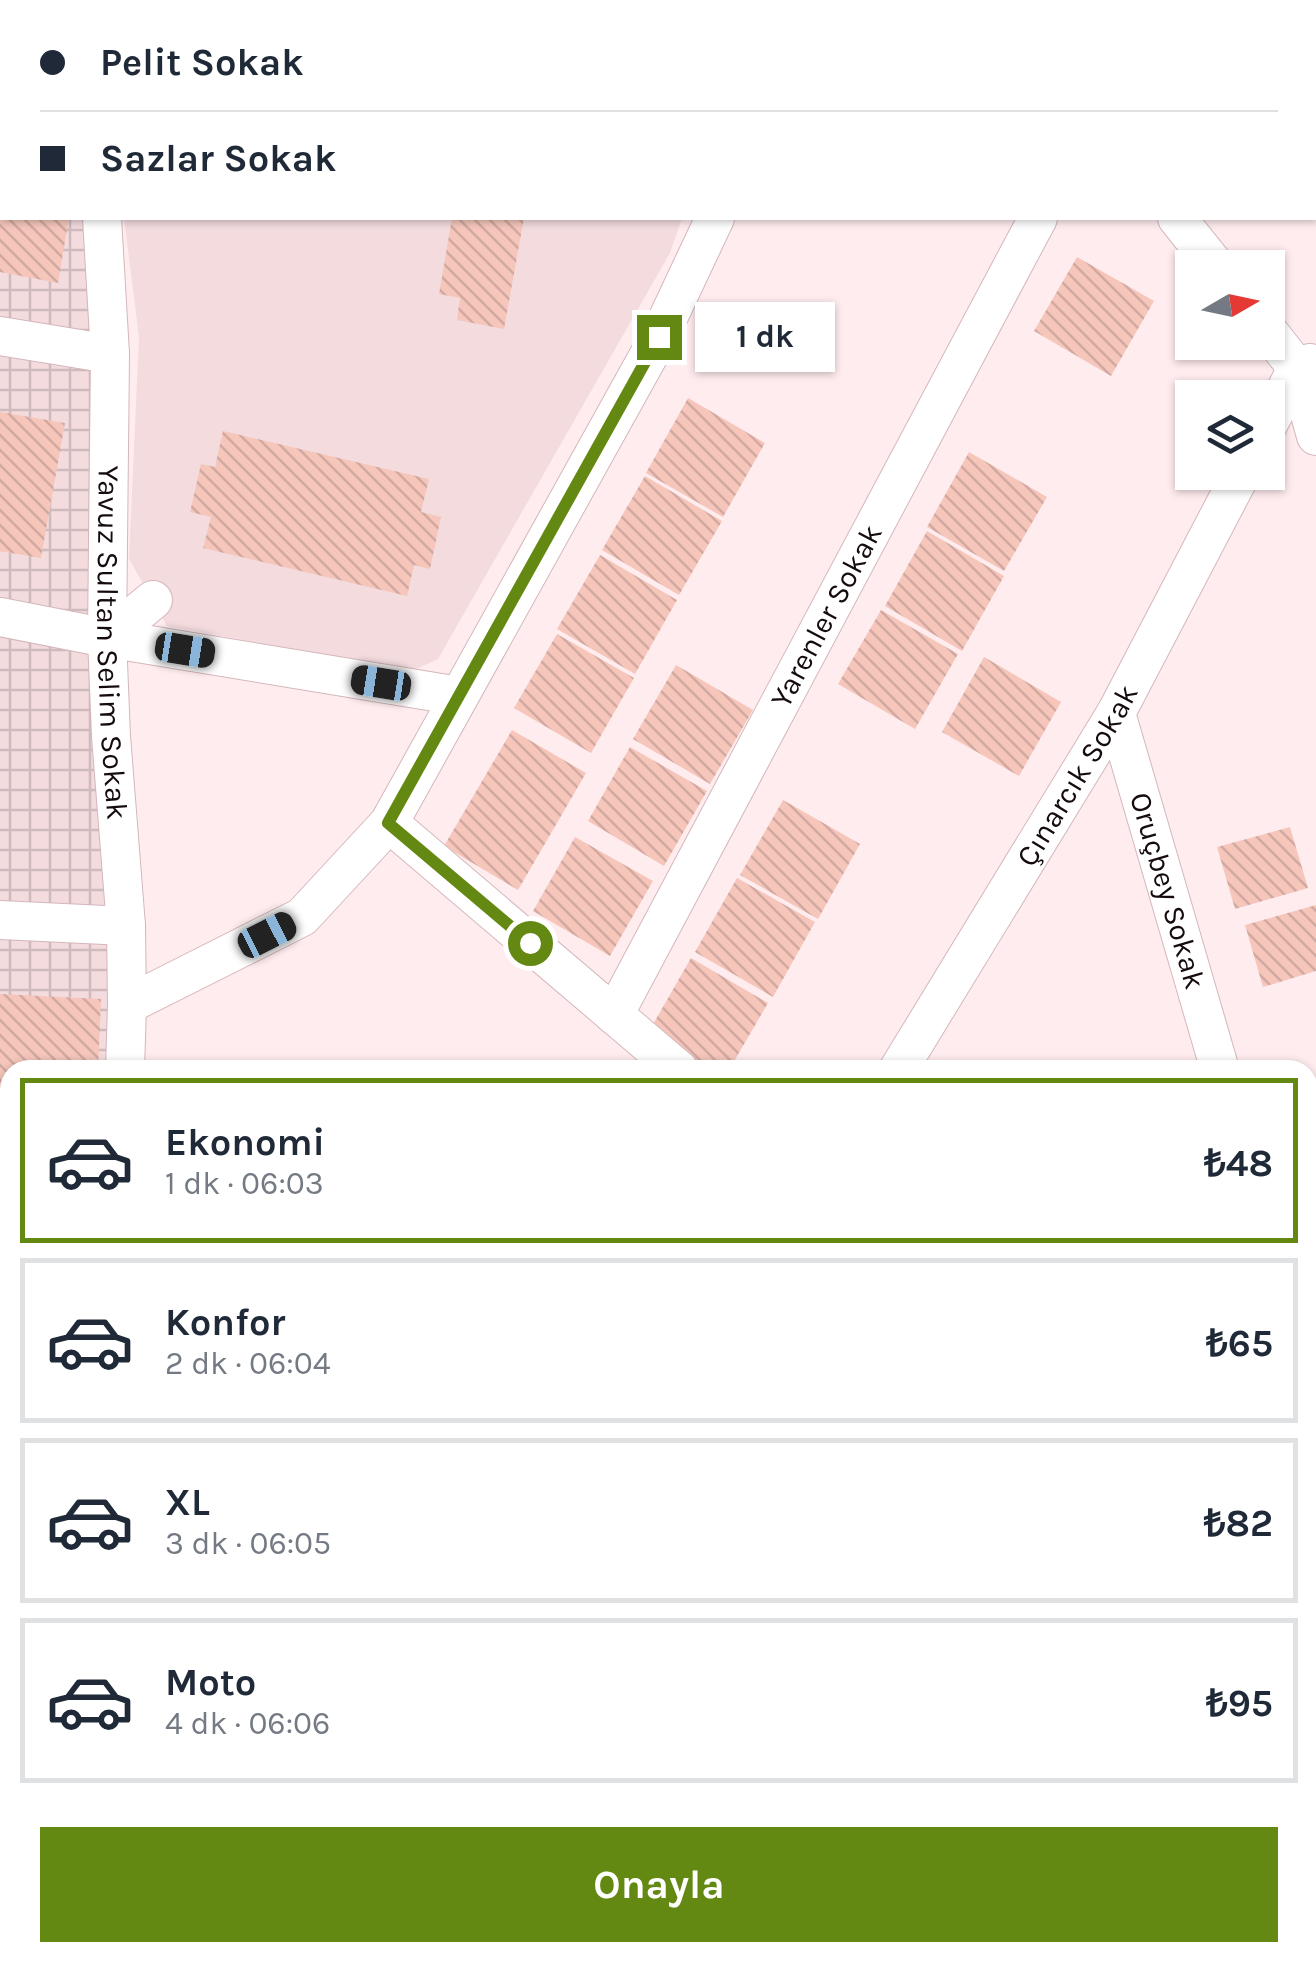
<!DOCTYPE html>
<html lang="tr">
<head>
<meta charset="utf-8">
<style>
	body { margin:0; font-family:Karla,sans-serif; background:#f6f6f7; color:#1f2937; height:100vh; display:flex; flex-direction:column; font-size:38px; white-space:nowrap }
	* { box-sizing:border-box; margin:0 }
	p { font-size:32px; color:#747a83 }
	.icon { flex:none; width:55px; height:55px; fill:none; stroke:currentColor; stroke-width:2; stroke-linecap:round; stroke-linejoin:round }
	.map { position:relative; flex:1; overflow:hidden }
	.sheet { position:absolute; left:0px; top:1060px; width:1318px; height:902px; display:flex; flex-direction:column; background:#fff; border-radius:30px 30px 0 0; box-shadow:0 2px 8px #0004 }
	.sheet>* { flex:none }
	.top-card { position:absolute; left:0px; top:0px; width:1318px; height:220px; box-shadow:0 2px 8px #0004; display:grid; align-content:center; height:220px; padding:0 40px; background:#fff }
	.needle { width:65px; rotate:81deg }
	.buttons { position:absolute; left:1175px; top:250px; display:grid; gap:20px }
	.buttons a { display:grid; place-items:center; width:110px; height:110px; border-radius:0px; background:#fff; box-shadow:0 2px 8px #0004; font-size:50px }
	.end { position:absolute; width:45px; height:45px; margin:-22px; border:12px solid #638912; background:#fff; box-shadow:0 0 0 5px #fff }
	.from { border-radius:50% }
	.bubble { position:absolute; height:70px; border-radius:0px; background:#fff; box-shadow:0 2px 8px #0004; font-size:32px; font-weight:700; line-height:70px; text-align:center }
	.car { position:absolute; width:30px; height:60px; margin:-30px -15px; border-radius:12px; box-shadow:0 0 8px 2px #0007; background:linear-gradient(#222 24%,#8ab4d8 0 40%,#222 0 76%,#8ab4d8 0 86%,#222 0) }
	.top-card b { display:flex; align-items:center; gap:35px; height:95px; font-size:38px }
	.top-card b+b { border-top:2px solid #e0e1e3 }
	.top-card i { width:25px; height:25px; background:#1f2937 }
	ul { padding:18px 0 0; list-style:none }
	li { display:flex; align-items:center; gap:30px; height:165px; margin:0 20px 15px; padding:0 20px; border:5px solid #e0e1e3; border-radius:0px }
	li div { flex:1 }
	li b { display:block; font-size:38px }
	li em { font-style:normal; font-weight:700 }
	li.on { border-color:#638912 }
	li>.icon { width:90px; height:90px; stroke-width:1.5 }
	.action { display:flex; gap:20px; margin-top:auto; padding:20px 40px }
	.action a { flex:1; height:115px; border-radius:0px; background:#638912; color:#fff; font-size:40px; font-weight:700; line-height:115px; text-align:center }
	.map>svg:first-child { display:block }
	.built { fill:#f3dbde }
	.industrial { fill:url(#industrial-grid) }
	.building { fill:url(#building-back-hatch) }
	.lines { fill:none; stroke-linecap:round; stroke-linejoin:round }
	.minor-casing { stroke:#d4b7bb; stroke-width:40 }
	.minor { stroke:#fff; stroke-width:38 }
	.route { stroke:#638912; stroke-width:12 }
	.labels { text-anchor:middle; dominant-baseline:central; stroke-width:8; stroke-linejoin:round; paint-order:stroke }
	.street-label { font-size:30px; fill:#150b0d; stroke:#fff }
</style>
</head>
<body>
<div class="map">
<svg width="1316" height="1962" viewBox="0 0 1316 1962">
	<defs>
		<pattern id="industrial-grid" width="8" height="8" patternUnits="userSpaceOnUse" patternTransform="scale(2.5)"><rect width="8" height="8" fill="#f3dbde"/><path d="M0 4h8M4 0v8" fill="none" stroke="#cfbbbd"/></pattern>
		<pattern id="building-back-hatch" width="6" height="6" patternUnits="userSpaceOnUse" patternTransform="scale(2.5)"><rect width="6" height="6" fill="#f6c6bb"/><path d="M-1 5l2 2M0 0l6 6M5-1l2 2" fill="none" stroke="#d2a9a0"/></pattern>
	</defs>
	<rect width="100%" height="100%" fill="#ffecef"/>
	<path class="built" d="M148,0H699L700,2H148Z
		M124,218H682L670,253L438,659L412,671L167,626L129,559L139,337Z"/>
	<path class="industrial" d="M0,0H123V2H2V218H102L125,1070H10V1649L0,1685Z"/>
	<path class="building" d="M0,218H69L58,283L0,272Z
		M452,218H524L504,329L457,320L460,298L439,294Z
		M1077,257L1154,301L1111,376L1034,331Z
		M688,398L765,443L723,517L646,473Z
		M0,412L65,423L41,558L0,551Z
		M223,431L429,479L421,512L441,517L430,569L414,565L407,596L203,548L211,517L190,512L201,464L215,467Z
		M969,452L1047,497L1004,571L927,527Z
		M645,476L722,521L679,595L602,550Z
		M927,531L1004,576L962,651L885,606Z
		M600,555L677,600L635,674L557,629Z
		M881,610L958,654L915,729L838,684Z
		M557,634L634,678L591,753L514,708Z
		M984,657L1061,702L1019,776L942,732Z
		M676,665L753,710L710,784L633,739Z
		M512,730L586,773L518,890L444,846Z
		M630,747L707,791L664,866L588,821Z
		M783,800L860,844L818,919L740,875Z
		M1290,827L1308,888L1235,909L1217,847Z
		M575,837L653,881L610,956L533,911Z
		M737,878L815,922L773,997L695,952Z
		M1316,905V971L1263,987L1245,925Z
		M691,958L768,1003L729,1070H713L648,1033Z
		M0,994L101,999L98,1070H10V1132H0Z
		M1316,1177V1247H1315L1308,1221V1179Z
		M0,1263L10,1264V1394H0Z
		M1312,1449L1316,1463V1514L1308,1517V1450Z"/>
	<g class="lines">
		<g class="minor-casing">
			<g id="minor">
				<path d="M724,0L725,2"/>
				<path d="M123,2V0"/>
				<path d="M820,2L821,0"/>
				<path d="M1212,2L1215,0"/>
				<path d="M0,54H2"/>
				<path id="s1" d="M102,218L110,354L107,638L111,736L126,926L127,1005L125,1070"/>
				<path d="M1177,218L1217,268"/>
				<path d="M1268,331L1297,368L1316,436"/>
				<path d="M0,336L110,354"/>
				<path d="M1268,425L1297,368L1310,363"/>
				<path d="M0,617L107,638L459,696"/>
				<path d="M107,638L153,600"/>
				<path id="s2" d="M1116,713L1220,1070"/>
				<path d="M389,823L679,1070"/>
				<path d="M0,920L126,926"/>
				<path d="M127,1005L302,917L389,823L659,337L715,218"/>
				<path id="s3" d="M614,1015L1038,218"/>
				<path id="s4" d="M898,1070L1116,713L1242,472"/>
				<path d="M0,1188H10"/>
				<path d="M1308,1373L1316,1402"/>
				<path d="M0,1481H10"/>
				<path d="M1308,1658L1316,1655"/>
				<path d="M0,1685L10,1649"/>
			</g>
		</g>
		<use href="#minor" class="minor"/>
	</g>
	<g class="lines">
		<path class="route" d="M530,943L388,823L659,337"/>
	</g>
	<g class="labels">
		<g class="street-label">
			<text stroke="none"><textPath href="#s3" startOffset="452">Yarenler Sokak</textPath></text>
			<text stroke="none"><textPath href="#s1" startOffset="425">Yavuz Sultan Selim Sokak</textPath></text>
			<text stroke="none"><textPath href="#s4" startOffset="345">Çınarcık Sokak</textPath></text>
			<text stroke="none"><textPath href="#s2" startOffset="185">Oruçbey Sokak</textPath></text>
		</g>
	</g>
</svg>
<div class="buttons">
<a><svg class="needle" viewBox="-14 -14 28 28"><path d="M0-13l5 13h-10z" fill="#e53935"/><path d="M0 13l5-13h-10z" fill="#747a83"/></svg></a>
<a><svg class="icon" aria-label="layers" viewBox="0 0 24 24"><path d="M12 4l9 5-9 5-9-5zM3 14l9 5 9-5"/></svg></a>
</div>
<i class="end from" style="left:530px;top:943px"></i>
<i class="end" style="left:659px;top:337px"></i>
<div class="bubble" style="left:695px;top:302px;width:140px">1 dk</div>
<i class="car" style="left:185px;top:650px;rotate:99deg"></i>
<i class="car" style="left:381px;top:683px;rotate:279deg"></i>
<i class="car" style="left:267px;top:935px;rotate:63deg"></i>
<div class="top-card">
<b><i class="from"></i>Pelit Sokak</b>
<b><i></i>Sazlar Sokak</b>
</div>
<section class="sheet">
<ul>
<li class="on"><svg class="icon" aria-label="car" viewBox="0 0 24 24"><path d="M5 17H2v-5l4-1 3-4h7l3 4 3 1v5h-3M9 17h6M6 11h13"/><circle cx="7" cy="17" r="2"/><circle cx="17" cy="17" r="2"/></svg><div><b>Ekonomi</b><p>1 dk · 06:03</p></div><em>₺48</em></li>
<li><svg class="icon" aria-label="car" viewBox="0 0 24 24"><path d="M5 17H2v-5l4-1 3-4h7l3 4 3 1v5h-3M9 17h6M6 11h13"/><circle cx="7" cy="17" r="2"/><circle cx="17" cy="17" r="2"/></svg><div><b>Konfor</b><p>2 dk · 06:04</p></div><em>₺65</em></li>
<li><svg class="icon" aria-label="car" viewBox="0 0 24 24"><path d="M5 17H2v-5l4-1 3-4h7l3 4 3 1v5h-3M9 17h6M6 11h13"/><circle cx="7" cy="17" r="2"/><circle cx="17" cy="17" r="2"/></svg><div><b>XL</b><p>3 dk · 06:05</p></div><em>₺82</em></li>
<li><svg class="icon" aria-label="car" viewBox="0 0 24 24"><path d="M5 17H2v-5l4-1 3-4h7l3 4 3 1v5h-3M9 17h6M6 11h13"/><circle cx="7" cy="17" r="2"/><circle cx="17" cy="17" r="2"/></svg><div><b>Moto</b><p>4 dk · 06:06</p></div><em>₺95</em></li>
</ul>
<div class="action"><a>Onayla</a></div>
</section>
</div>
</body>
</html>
